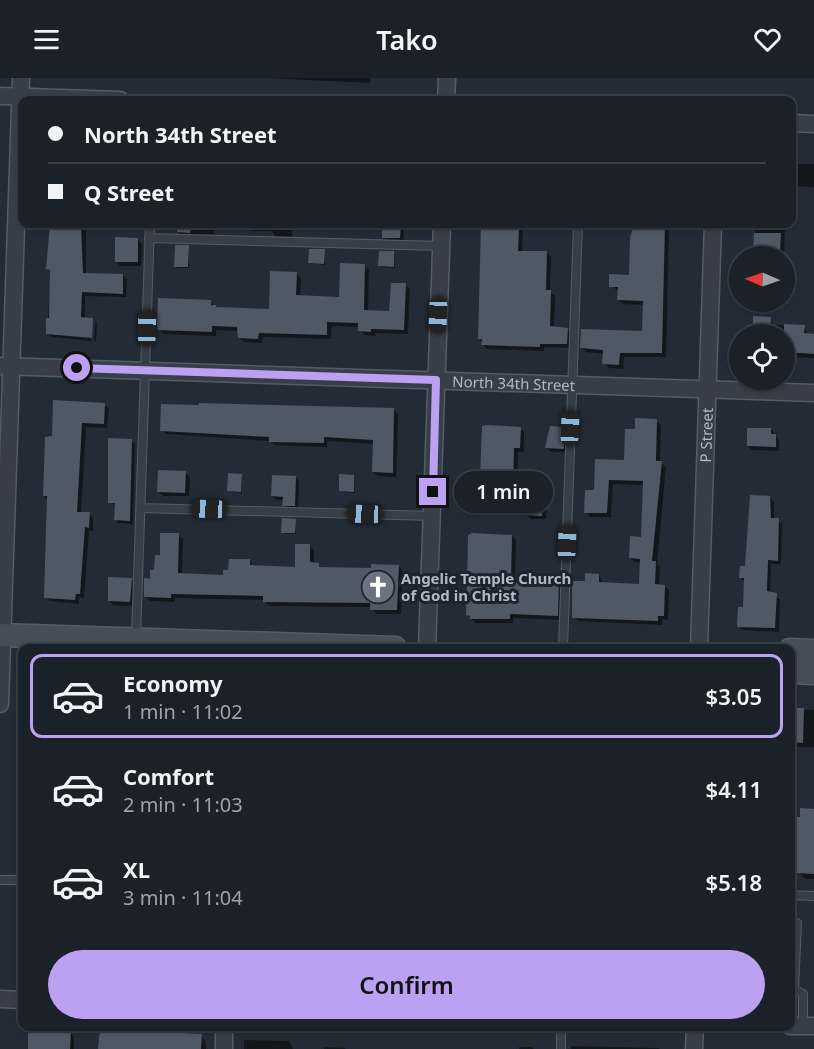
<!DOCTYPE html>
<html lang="en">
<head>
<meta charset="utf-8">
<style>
	body { margin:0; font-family:"Noto Sans",sans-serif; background:#232930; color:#f1f3f6; height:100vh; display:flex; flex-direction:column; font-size:22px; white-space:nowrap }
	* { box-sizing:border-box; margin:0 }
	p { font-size:20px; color:#9fa3a8 }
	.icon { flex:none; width:33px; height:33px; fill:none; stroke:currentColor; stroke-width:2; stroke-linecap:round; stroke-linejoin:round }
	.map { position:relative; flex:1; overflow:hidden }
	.drawer { position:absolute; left:18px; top:566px; width:777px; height:387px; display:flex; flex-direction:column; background:#1a2128; border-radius:12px; box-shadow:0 2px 4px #0004,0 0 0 2px #383e45 }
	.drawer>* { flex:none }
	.guide { position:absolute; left:18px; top:18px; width:778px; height:132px; border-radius:12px; box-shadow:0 2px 4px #0004,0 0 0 2px #383e45; display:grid; align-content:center; height:132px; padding:0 30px; background:#1a2128 }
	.needle { width:39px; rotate:272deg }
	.tools { position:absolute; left:729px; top:168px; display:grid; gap:12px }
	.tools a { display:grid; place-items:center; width:66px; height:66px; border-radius:50%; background:#1a2128; box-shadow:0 2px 4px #0004,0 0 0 2px #383e45; font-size:30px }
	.end { position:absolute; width:27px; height:27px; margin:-14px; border:8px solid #bca0f2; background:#111; box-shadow:0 0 0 3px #111 }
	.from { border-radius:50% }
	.bubble { position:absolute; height:42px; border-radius:21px; background:#1a2128; box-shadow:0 2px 4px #0004,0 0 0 2px #383e45; font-size:20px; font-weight:600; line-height:42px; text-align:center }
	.car { position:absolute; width:18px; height:36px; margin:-18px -9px; border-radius:8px; box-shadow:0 0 4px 2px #0007; background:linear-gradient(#222 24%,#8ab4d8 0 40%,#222 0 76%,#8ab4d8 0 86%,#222 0) }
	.guide b { display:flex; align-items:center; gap:21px; height:57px; font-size:22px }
	.guide b+b { border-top:2px solid #383e45 }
	.guide i { width:15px; height:15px; background:#f1f3f6 }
	ul { padding:10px 0 0; list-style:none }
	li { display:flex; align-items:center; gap:18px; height:84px; margin:0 12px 9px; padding:0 18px; border:3px solid transparent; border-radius:12px }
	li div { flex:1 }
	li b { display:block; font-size:22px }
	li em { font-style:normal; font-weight:600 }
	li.active { border-color:#bca0f2 }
	li>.icon { width:54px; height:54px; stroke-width:1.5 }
	.primary-button { display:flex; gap:12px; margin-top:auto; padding:12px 30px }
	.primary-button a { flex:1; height:69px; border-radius:36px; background:#bca0f2; color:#111; font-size:24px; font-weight:600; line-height:69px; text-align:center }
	header { display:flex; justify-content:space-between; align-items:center; height:78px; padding:0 30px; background:#1a2128; font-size:27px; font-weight:600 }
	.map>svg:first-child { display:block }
	.shadow { fill:#0007 }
	.building { fill:#4f5865 }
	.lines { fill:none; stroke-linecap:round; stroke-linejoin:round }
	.service-casing { stroke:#545c65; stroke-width:10 }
	.minor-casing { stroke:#545c65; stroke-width:19 }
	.secondary-casing { stroke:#545c65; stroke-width:25 }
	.service { stroke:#373e47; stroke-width:8 }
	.minor { stroke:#373e47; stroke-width:16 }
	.secondary { stroke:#454e59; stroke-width:22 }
	.route { stroke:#bca0f2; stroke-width:8 }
	.labels { text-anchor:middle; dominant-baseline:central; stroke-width:6; stroke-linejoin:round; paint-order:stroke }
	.street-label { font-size:15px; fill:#b1b9c3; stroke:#1c232c }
	.poi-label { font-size:15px; font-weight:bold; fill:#b1b9c3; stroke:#1c232c; text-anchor:start }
</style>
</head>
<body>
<header><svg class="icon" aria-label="menu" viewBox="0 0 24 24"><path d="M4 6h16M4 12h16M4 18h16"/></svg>Tako<svg class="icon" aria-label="heart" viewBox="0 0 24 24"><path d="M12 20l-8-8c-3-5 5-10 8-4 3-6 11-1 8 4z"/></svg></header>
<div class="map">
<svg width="814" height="971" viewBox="0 0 814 971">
	<rect width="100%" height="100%" fill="#232c36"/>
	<path class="shadow" d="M264,0H371L370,5Z
		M792,86H814V109L795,108L794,144Z
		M51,146H86V197H123L127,202L126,219L85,218V241L95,243H92L91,263L51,259L47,255L51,195L48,191Z
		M178,146H215L214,156L182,157L178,154Z
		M249,146H293L292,160H276L272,153H253Z
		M384,146H403L404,164H387L383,159Z
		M483,146H523L522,174H547L551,179L550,214L555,218L554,250L567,251L572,256L571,270L544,269V273L487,271L483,267L480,261Z
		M633,146H669L666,279H624L623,291L609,290L604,285V276L586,274L582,270L643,254L644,227L623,226L619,222V213L611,208L631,198Z
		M755,146H785L784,178H755Z
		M138,161L142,166L141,188H120L116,183Z
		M189,169V190H177L175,188Z
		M324,173L325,187L309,185Z
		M394,175L395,190L382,189L380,188Z
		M364,187L369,192L368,234H391L406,207L410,211L408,256L375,255V258L364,257L359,249L332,248L331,261L263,259L262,265L244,264L239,260V253L216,252V258L163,256L159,251L210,224L219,231L270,232L296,195L301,200L300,219L340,220Z
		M754,240H770L774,247L804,248L808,257H814V280L784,279V256H753Z
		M95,243L97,245L96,263H94Z
		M104,326L109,331L107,350L86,349L81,435H89L93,440V453H89L84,520L79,519V526L50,523L45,519L48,422L44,418L53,359Z
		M237,326L393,332L398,336L396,399L378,398L373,394L375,366L327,363V369L274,367L270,363L166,356L162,352L163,328Z
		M656,343L661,347L660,384L666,389L657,486L660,489L659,508H665L669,513L668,542L662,541V547L578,543L573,538L586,505L599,497L603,506L640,507L641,485L635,484L630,480L642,461L644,407L613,406L611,439H590L586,434L595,413L626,383L636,353Z
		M520,350L524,354V374H518L517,418L543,419L547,423L546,441H530L526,434L484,431L480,427Z
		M564,350L568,355L567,374H551L547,370Z
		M771,351L779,362V373L752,372L748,368Z
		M131,362L135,366L133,446L119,445L116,442V427L110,424Z
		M185,395L190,399L189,418H163L159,414Z
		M241,397L242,415L231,414L229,413Z
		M354,398L355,415L342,414L340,412Z
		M295,399L299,403L298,431H288L284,422H277L272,418Z
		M770,420L774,424V441L782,446L781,486H771L770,516L780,521L779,554L743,552L739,548L744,531L745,504L741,500Z
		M295,442L296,456H285L283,454Z
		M178,457L183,461L182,497L224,499L250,482L254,489L296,490L309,468L314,472V486L323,491L373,492L398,488L403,493L401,536H376L371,529L269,528L264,522L175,520V524L150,523L145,518L161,479Z
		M512,458L516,462L515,506L542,507L558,504L563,508L561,542L513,540V545H475L468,537Z
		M131,502L135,506L133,528L113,527L109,523Z
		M790,631L814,632V669H792L790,673Z
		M814,732V801H805L793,787L801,740Z
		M70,954L74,959V971H29Z
		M201,958L205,962L206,971H182Z
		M244,962L289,963L293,971H244Z
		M571,968L659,970L660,971H571Z
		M324,969L345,970L346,971H324Z
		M519,969H532L534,971H519Z"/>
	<path class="building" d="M50,146H81L83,195L123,196V216L82,214L81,239L93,240L92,260L46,256V240H49L50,192L46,191Z
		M177,146H191L190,155L177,154Z
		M382,146H401L400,160H382Z
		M486,146H511V152H519L518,173H547L546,212H551L550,248L568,250L567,266H540V269L481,267L482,261H478L481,147Z
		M634,146H665L662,275H620L619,287L602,286L603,272L580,270L581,251L642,253L643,223L617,222L618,209H609V196L629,197L630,160Z
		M754,155H781L780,176L753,175Z
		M115,159L138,160V184H115Z
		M175,167H189L188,189H174Z
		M309,171H325L324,186L308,185Z
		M379,173H394V189L378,188Z
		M340,185L365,186L364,232L389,233L391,205H406L404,252L371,251V254L358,253V245L327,244V257L259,255L258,261L238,260L237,249L212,248V254L157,252L158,220L211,222V227H216V229L269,231L270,193L297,194L296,217L339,219Z
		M753,238L771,239L770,256H753Z
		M784,246L805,247L804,255L814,256V276L784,274Z
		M53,322L105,325L104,346L82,345L77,434H90L89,450L85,449L80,516H76L75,522L44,520L47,418H43L45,359L52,358Z
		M199,325L394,330L393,395L372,394L373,362L324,359V365L269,364V359L160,353L161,326L199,327Z
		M635,340L657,341L656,383H662L652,483H656L655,506L665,507L664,538H658V543L572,540V503H585V495L599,496V504L639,506L640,481L629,480L630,458L641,459L643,403L609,402L607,435H584L585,412H594L595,381L624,382L625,351H635Z
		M487,347L521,349L520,370H514L513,416L543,418L542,438L525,437V431L479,427L482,348Z
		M550,348L564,349V371L545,370Z
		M747,350H771V356H776V369L747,368Z
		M108,360L132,361L130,443L114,442L115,425H108Z
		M158,392L186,393L185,415L157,414Z
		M228,395L242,396L241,414L227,413Z
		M339,396L354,397V414L339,413Z
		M272,397L296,398L295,428H282L283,419L271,418Z
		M750,417L770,418L771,440H779L778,483L768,482L767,513L777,515L775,550L737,549L738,529H743L744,500H739L740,488H745Z
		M282,440L296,441L295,455H281Z
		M160,455H179L178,495L223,497V492H228L229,481H250V487L295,489V466H310V484L319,485V489L371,490V486L399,487L397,532H370V525L263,524V518L171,516V520L144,519V500L150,501V492H154L155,477H160Z
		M472,455L512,457L511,504L541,506V502H559L558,538L510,536V541H470V538L466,537L467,506L468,457Z
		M108,499L132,500L130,524L108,523Z
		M790,630H804L803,665L790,664Z
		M800,730L814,731V796L797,795V788L792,787L795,739H800Z
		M100,951L202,956L201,971H98Z
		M28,952L71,953L70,971H28Z"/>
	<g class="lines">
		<g class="service-casing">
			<path id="service" d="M149,160L441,168
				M142,430L432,438
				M136,559L150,146
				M563,570L578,146
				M0,802H22
				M790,817L814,818
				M797,845L794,911L803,916V948
				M561,971V948"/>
		</g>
		<g class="minor-casing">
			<g id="minor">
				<path d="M0,18L120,22"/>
				<path d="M446,22L447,0"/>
				<path d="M792,45L814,46"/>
				<path id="s1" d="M0,288L814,315"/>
				<path d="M427,570L442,146"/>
				<path id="s2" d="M699,570L713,146"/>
				<path d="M0,626L21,0"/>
				<path d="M0,921L22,922"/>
				<path d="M790,948H814"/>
				<path d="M224,971V948"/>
				<path d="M694,971L695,948"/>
			</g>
		</g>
		<g class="secondary-casing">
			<path id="secondary" d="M0,557L395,570
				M790,572L814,573
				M790,594L814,595"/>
		</g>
		<use href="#service" class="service"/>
		<use href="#minor" class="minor"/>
		<use href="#secondary" class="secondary"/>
	</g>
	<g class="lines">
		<path class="route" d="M77,290L436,302L433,414"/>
	</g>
	<defs>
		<g id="church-disc" transform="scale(1.725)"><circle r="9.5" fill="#6b7280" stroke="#1c232c"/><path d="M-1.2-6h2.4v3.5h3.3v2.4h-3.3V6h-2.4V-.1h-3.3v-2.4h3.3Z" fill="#fff"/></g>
	</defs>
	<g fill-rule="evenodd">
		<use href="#church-disc" x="378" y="509"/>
	</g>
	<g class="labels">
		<g class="street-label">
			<text stroke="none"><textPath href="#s1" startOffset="514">North 34th Street</textPath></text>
			<text stroke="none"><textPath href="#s2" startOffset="213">P Street</textPath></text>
		</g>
		<g class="poi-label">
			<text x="401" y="500">Angelic Temple Church<tspan x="401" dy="17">of God in Christ</tspan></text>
		</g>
	</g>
</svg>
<div class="tools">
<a><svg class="needle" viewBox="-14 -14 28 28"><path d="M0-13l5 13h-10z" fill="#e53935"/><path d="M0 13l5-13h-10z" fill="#9fa3a8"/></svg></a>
<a><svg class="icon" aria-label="locate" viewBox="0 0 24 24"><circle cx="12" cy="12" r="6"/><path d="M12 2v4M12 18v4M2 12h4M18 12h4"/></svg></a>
</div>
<i class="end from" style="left:77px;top:290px"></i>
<i class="end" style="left:433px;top:414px"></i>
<div class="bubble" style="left:454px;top:393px;width:99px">1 min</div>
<i class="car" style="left:438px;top:237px;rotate:182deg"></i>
<i class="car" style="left:147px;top:250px;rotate:1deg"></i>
<i class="car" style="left:570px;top:350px;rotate:2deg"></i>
<i class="car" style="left:209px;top:431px;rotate:272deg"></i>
<i class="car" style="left:365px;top:436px;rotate:272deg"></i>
<i class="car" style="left:567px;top:465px;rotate:2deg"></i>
<div class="guide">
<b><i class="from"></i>North 34th Street</b>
<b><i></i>Q Street</b>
</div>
<section class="drawer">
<ul>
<li class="active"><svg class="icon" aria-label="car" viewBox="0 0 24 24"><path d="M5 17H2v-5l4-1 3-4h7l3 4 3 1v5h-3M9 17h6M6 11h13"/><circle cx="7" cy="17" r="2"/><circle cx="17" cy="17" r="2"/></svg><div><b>Economy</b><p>1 min · 11:02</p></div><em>$3.05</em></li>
<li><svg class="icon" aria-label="car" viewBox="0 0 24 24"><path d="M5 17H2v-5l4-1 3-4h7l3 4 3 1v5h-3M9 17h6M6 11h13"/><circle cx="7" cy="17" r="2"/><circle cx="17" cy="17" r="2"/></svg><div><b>Comfort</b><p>2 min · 11:03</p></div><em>$4.11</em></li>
<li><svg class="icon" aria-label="car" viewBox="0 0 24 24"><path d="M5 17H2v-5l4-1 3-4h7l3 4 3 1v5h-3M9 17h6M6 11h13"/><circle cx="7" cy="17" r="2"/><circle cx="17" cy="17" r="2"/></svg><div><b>XL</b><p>3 min · 11:04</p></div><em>$5.18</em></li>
</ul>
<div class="primary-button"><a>Confirm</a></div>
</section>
</div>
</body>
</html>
